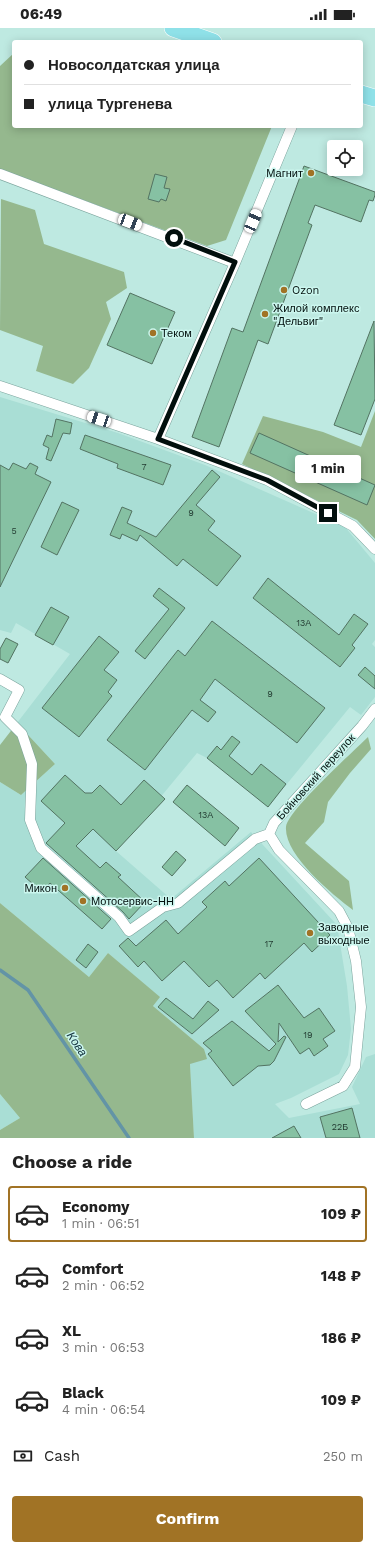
<!DOCTYPE html>
<html lang="en">
<head>
<meta charset="utf-8">
<style>
	body { margin:0; font-family:"Work Sans",sans-serif; background:#f2f2f2; color:#222; height:100vh; display:flex; flex-direction:column; font-size:15px; white-space:nowrap }
	* { box-sizing:border-box; margin:0 }
	p { font-size:13px; color:#767676 }
	.icon { flex:none; width:22px; height:22px; fill:none; stroke:currentColor; stroke-width:2; stroke-linecap:round; stroke-linejoin:round }
	.map { position:relative; height:1110px; overflow:hidden }
	.drawer { display:flex; flex-direction:column; background:#fff; flex:1 }
	.drawer>* { flex:none }
	.banner { position:absolute; left:12px; top:12px; width:351px; height:88px; border-radius:4px; box-shadow:0 2px 10px #0003; display:grid; align-content:center; height:88px; padding:0 12px; background:#fff }
	.fabs { position:absolute; left:327px; top:112px; display:grid; gap:8px }
	.fabs a { display:grid; place-items:center; width:36px; height:36px; border-radius:4px; background:#fff; box-shadow:0 2px 10px #0003; font-size:20px }
	.end { position:absolute; width:18px; height:18px; margin:-9px; border:5px solid #020f0d; background:#fff; box-shadow:0 0 0 2px #fff }
	.from { border-radius:50% }
	.bubble { position:absolute; height:28px; border-radius:4px; background:#fff; box-shadow:0 2px 10px #0003; font-size:13px; font-weight:700; line-height:28px; text-align:center }
	.car { position:absolute; width:12px; height:24px; margin:-12px -6px; border-radius:5px; box-shadow:0 0 3px 1px #0007; background:linear-gradient(#fff 24%,#345 0 40%,#fff 0 76%,#345 0 86%,#fff 0) }
	.banner b { display:flex; align-items:center; gap:14px; height:38px; font-size:15px }
	.banner b+b { border-top:1px solid #e0e0e0 }
	.banner i { width:10px; height:10px; background:#222 }
	ul { padding:0; list-style:none }
	li { display:flex; align-items:center; gap:12px; height:56px; margin:0 8px 6px; padding:0 4px; border:2px solid transparent; border-radius:4px }
	li div { flex:1 }
	li b { display:block; font-size:15px }
	li em { font-style:normal; font-weight:700 }
	li.on { border-color:#a17325 }
	li>.icon { width:36px; height:36px; stroke-width:1.5 }
	h2 { padding:0 12px; font-size:18px; line-height:48px }
	.pay { display:flex; align-items:center; gap:10px; height:44px; padding:0 12px; font-size:15px }
	.pay p { margin-inline-start:auto }
	.action { display:flex; gap:8px; margin-top:auto; padding:8px 12px }
	.action a { flex:1; height:46px; border-radius:4px; background:#a17325; color:#fff; font-size:16px; font-weight:700; line-height:46px; text-align:center }
	.status { display:flex; justify-content:space-between; align-items:center; height:28px; padding:0 20px; background:#fff; direction:ltr }
	.status svg { height:11px; fill:currentColor }
	.map>svg:first-child { display:block }
	.built { fill:#a9ded5 }
	.green { fill:#95b88e }
	.lines { fill:none; stroke-linecap:round; stroke-linejoin:round }
	.stream { stroke:#6394a6; stroke-width:3.5 }
	.building { fill:#86c1a3; stroke:#537362 }
	.minor-casing { stroke:#7aa39c; stroke-width:11 }
	.primary-casing { stroke:#fff; stroke-width:18 }
	.minor { stroke:#fff; stroke-width:10 }
	.primary { stroke:#8fe1e8; stroke-width:17 }
	.route { stroke:#020f0d; stroke-width:5 }
	.poi-dot { fill:#a17325; stroke:#cbf6ee; stroke-width:1.5 }
	.labels { text-anchor:middle; dominant-baseline:central; stroke-width:3; stroke-linejoin:round; paint-order:stroke }
	.number-label { font-size:9px; fill:#233c32 }
	.poi-label { font-size:11px; fill:#020f0d; stroke:#cbf6ee; text-anchor:start }
	.street-label { font-size:11px; fill:#020f0d; stroke:#cbf6ee }
	.water-label { font-size:12px; font-style:italic; fill:#163540; stroke:#cbf6ee }
</style>
</head>
<body>
<div class="status"><b>06:49</b><svg viewBox="0 0 49 12"><path d="M0 12V9h3v3zM5 12V6h3v6zM10 12V3h3v9zM15 12V0h3v12zM26 1h20v11H26zM47 4h2v5h-2z"/></svg></div>
<div class="map">
<svg width="375" height="1110" viewBox="0 0 375 1110">
	<rect width="100%" height="100%" fill="#bee9e1"/>
	<path class="built" d="M0,369L118,405L205,437L345,499L375,535V612L372,616L375,619V669L361,687L350,679L268,779L207,730L197,725L116,823L171,871L251,804L337,897L347,958L351,1001L348,1027L339,1046L291,1070L275,1076L289,1090L360,1076L352,1059L366,1029L375,1026V1110H194L190,1036L204,1021L153,978L159,969L108,925L89,949L0,875V754L21,767L55,736L17,695L70,626L16,595L11,605L0,602Z
		M0,1066L20,1090L0,1102Z"/>
	<path class="green" d="M14,25V98H272L226,212L207,218L0,141V38Z
		M1,171L35,182L44,216L124,244L127,260L106,274L111,291L89,340L73,356L36,343L43,318L0,302Z
		M375,383V511L357,492L242,436L263,388L323,404L361,419Z
		M17,695L55,736L21,767L0,754V717Z
		M368,709L371,721L350,745L328,774L324,794L305,815L349,853L353,882C332,866 284,827 286,799C287,783 354,723 368,709Z
		M0,875L89,949L108,925L160,969L153,978L204,1021L207,1031L190,1036L194,1110H0V1102L20,1090L0,1066Z"/>
	<g class="lines">
		<path class="stream" d="M0,942L28,962L129,1110"/>
	</g>
	<path class="building" d="M304,138L375,164V167L373,173L369,172L361,194L315,177L308,195L312,197L268,316L258,312L219,419L192,409L232,300L243,304Z
		M155,146L167,149L164,160L170,161L166,173L161,171L159,174L148,171Z
		M130,265L175,284L152,336L107,317Z
		M374,293L375,371L361,407L334,397Z
		M56,391L72,395L70,406L63,405L51,433L46,431L49,420L43,417L47,407L52,409Z
		M259,405L375,457L367,477L250,425Z
		M85,407L171,437L163,457L117,440L118,436L80,421Z
		M13,435L26,441L30,435L38,439L35,446L51,454L0,559V437L9,442Z
		M212,442L220,449L196,477L215,493L208,502L241,528L217,558L183,531L177,538L140,507L137,513L122,506L120,511L110,507L122,479L132,483L127,495L156,509Z
		M62,474L79,482L57,527L41,519Z
		M268,550L339,607L354,586L368,596L352,617L355,620L340,639L253,570Z
		M159,560L185,580L145,631L135,623L169,581L153,568Z
		M51,579L69,589L53,617L35,607Z
		M212,593L325,680L297,715L215,651L200,672L216,684L208,694L192,682L145,742L107,712L178,622L185,628Z
		M99,608L119,624L104,642L117,652L108,664L112,668L79,709L42,680Z
		M6,610L18,616L8,635L0,631V621Z
		M365,639L375,648V661L358,647Z
		M232,708L240,714L229,728L252,747L261,736L286,756L268,779L207,730L217,718L221,722Z
		M65,747L85,765H92L100,757L121,777L144,752L165,771L116,823L93,801L76,818L100,840L106,834L121,847L118,849L145,874L129,891L123,884L46,815L65,795L41,773Z
		M187,757L239,800L225,818L173,774Z
		M176,823L186,832L172,848L162,839Z
		M43,830L111,891L102,901L50,855L42,864L25,849Z
		M259,830L330,907L312,924L304,915L265,951L260,945L233,970L217,952L209,959L184,933L162,953L144,933L138,939L119,918L128,910L136,918L166,892L178,906L207,879L202,874L225,853L229,858Z
		M88,916L98,924L86,940L76,932Z
		M278,957L304,990L319,980L335,1003L323,1011L328,1018L314,1028L309,1020L300,1026L279,995L278,1014L284,1008L286,1009L274,1033L270,1037L258,1038L233,1058L208,1026L212,1023L203,1015L232,993L269,1023L276,1016L245,983Z
		M166,970L193,991L208,973L219,982L192,1006L158,979Z
		M352,1080L360,1110H326L320,1089Z
		M294,1098L301,1110H272Z"/>
	<g class="lines">
		<g class="minor-casing">
			<path id="minor" d="M0,146L235,235
				M0,358L158,411L267,452L353,498L375,521
				M158,411L235,235L292,98
				M0,651L19,662L5,689L22,706L32,736L30,792L41,820L119,889L129,903L163,879L178,875L255,811L269,806
				M306,1076L343,1058L355,1039L361,979L356,933L348,900L339,883L279,822L269,806L274,795L362,698L375,681"/>
		</g>
		<g class="primary-casing">
			<path id="primary" d="M173,0L213,14
				M361,66L375,70"/>
		</g>
		<use href="#minor" class="minor"/>
		<use href="#primary" class="primary"/>
	</g>
	<g class="lines">
		<path class="route" d="M174,210L235,234L158,411L267,452L328,485"/>
	</g>
	<g class="poi-dot">
		<circle cx="311" cy="145" r="4"/>
		<circle cx="284" cy="262" r="4"/>
		<circle cx="265" cy="286" r="4"/>
		<circle cx="153" cy="305" r="4"/>
		<circle cx="65" cy="860" r="4"/>
		<circle cx="83" cy="873" r="4"/>
		<circle cx="310" cy="905" r="4"/>
	</g>
	<g class="labels">
		<g class="number-label">
			<text x="144" y="439">7</text>
			<text x="191" y="485">9</text>
			<text x="14" y="503">5</text>
			<text x="304" y="595">13А</text>
			<text x="270" y="666">9</text>
			<text x="206" y="787">13А</text>
			<text x="269" y="916">17</text>
			<text x="308" y="1007">19</text>
			<text x="340" y="1099">22Б</text>
		</g>
		<g class="poi-label">
			<text x="303" y="145" text-anchor="end">Магнит</text>
			<text x="292" y="262">Ozon</text>
			<text x="273" y="280">Жилой комплекс<tspan x="273" dy="13">"Дельвиг"</tspan></text>
			<text x="161" y="305">Теком</text>
			<text x="57" y="860" text-anchor="end">Микон</text>
			<text x="91" y="873">Мотосервис-НН</text>
			<text x="318" y="899">Заводные<tspan x="318" dy="13">выходные</tspan></text>
		</g>
		<g class="street-label">
			<text transform="translate(316 749) rotate(-48)">Бойновский переулок</text>
		</g>
		<g class="water-label">
			<text transform="translate(77 1016) rotate(56)">Кова</text>
		</g>
	</g>
</svg>
<div class="fabs">
<a><svg class="icon" aria-label="locate" viewBox="0 0 24 24"><circle cx="12" cy="12" r="6"/><path d="M12 2v4M12 18v4M2 12h4M18 12h4"/></svg></a>
</div>
<i class="end from" style="left:174px;top:210px"></i>
<i class="end" style="left:328px;top:485px"></i>
<div class="bubble" style="left:295px;top:427px;width:66px">1 min</div>
<i class="car" style="left:253px;top:193px;rotate:23deg"></i>
<i class="car" style="left:130px;top:194px;rotate:111deg"></i>
<i class="car" style="left:99px;top:391px;rotate:288deg"></i>
<div class="banner">
<b><i class="from"></i>Новосолдатская улица</b>
<b><i></i>улица Тургенева</b>
</div>
</div>
<section class="drawer">
<h2>Choose a ride</h2>
<ul>
<li class="on"><svg class="icon" aria-label="car" viewBox="0 0 24 24"><path d="M5 17H2v-5l4-1 3-4h7l3 4 3 1v5h-3M9 17h6M6 11h13"/><circle cx="7" cy="17" r="2"/><circle cx="17" cy="17" r="2"/></svg><div><b>Economy</b><p>1 min · 06:51</p></div><em>109 ₽</em></li>
<li><svg class="icon" aria-label="car" viewBox="0 0 24 24"><path d="M5 17H2v-5l4-1 3-4h7l3 4 3 1v5h-3M9 17h6M6 11h13"/><circle cx="7" cy="17" r="2"/><circle cx="17" cy="17" r="2"/></svg><div><b>Comfort</b><p>2 min · 06:52</p></div><em>148 ₽</em></li>
<li><svg class="icon" aria-label="car" viewBox="0 0 24 24"><path d="M5 17H2v-5l4-1 3-4h7l3 4 3 1v5h-3M9 17h6M6 11h13"/><circle cx="7" cy="17" r="2"/><circle cx="17" cy="17" r="2"/></svg><div><b>XL</b><p>3 min · 06:53</p></div><em>186 ₽</em></li>
<li><svg class="icon" aria-label="car" viewBox="0 0 24 24"><path d="M5 17H2v-5l4-1 3-4h7l3 4 3 1v5h-3M9 17h6M6 11h13"/><circle cx="7" cy="17" r="2"/><circle cx="17" cy="17" r="2"/></svg><div><b>Black</b><p>4 min · 06:54</p></div><em>109 ₽</em></li>
</ul>
<div class="pay"><svg class="icon" aria-label="cash" viewBox="0 0 24 24"><path d="M3 7h18v10H3z"/><circle cx="12" cy="12" r="2"/></svg>Cash<p>250 m</p></div>
<div class="action"><a>Confirm</a></div>
</section>
</body>
</html>
